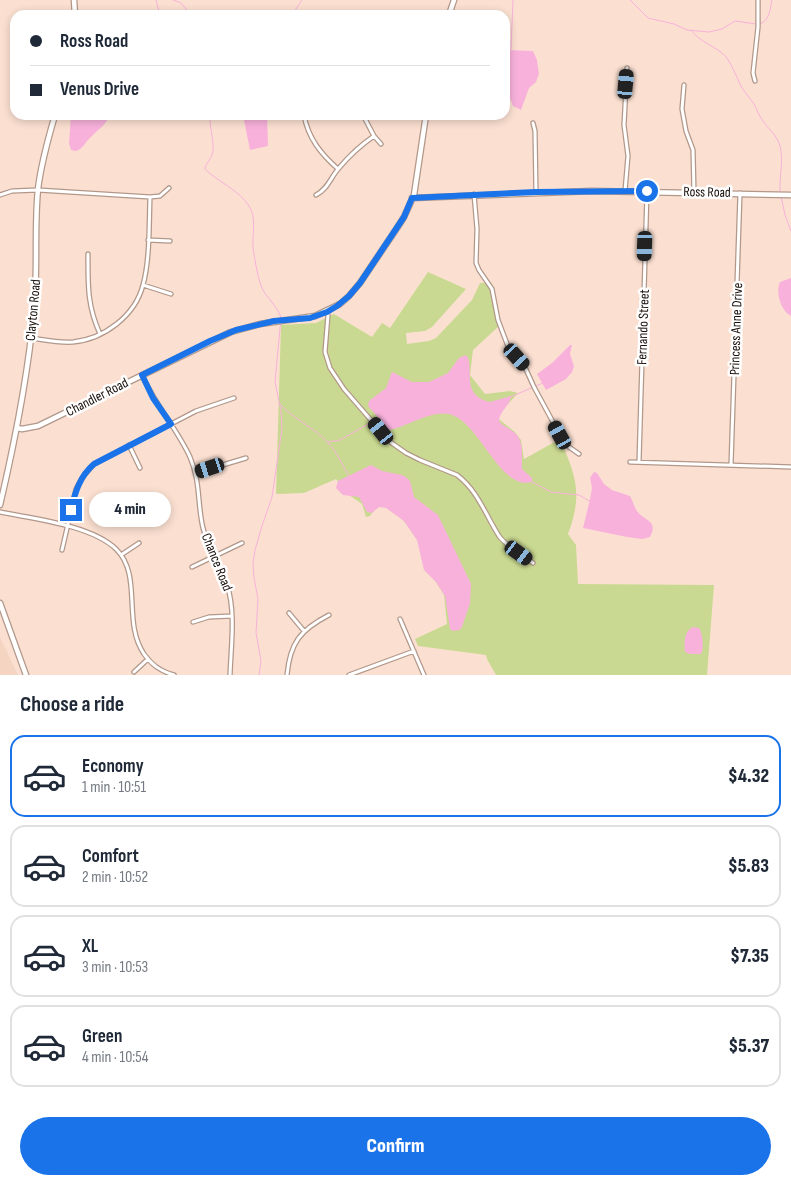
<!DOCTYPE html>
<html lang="en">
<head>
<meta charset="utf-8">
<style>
	body { margin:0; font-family:"Sofia Sans Condensed",sans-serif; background:#f2f2f3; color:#1f2937; height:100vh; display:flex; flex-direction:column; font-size:19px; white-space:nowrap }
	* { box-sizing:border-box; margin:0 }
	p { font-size:16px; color:#747a83 }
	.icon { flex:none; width:28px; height:28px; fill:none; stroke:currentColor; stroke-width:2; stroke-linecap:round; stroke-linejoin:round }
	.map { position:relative; height:675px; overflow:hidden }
	.details { display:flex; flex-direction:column; background:#fff; flex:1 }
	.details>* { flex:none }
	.guide { position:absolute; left:10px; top:10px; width:500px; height:110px; border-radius:15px; box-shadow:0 2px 8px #0003; display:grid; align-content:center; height:110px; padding:0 20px; background:#fff }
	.end { position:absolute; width:22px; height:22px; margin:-11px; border:6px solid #1a73e8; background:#fff; box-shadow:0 0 0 2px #fff }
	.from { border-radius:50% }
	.bubble { position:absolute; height:35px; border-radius:18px; background:#fff; box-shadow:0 2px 8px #0003; font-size:16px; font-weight:800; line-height:35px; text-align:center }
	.car { position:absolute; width:15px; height:30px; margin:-15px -8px; border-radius:6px; box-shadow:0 0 4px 1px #0007; background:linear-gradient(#222 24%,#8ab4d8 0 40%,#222 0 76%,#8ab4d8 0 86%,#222 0) }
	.guide b { display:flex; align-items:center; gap:18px; height:48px; font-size:19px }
	.guide b+b { border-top:1px solid #e0e1e3 }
	.guide i { width:12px; height:12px; background:#1f2937 }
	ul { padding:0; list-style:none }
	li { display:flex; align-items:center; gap:15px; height:82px; margin:0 10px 8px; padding:0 10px; border:2px solid #e0e1e3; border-radius:15px }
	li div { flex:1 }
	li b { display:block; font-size:19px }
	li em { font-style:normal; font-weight:800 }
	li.current { border-color:#1a73e8 }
	li>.icon { width:45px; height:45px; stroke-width:1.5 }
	h2 { padding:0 20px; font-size:22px; line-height:60px }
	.action { display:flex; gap:10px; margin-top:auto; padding:10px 20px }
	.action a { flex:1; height:58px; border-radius:30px; background:#1a73e8; color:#fff; font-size:20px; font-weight:800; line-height:58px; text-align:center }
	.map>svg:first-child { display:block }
	.built { fill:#f5d4c1 }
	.green { fill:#cad991 }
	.water { fill:#f8b1db }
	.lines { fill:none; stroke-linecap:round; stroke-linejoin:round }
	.stream { stroke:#f8b1db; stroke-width:1 }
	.street-casing { stroke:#b1988b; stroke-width:5.5 }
	.secondary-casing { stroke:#b1988b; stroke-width:7 }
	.street { stroke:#fff; stroke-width:3 }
	.secondary { stroke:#fff; stroke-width:4.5 }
	.route { stroke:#1a73e8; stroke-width:6 }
	.labels { text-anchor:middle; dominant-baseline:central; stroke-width:5; stroke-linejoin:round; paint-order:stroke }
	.street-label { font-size:14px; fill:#150d08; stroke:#fff }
</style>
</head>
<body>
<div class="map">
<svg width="791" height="675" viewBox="0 0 791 675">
	<rect width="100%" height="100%" fill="#fbe0d1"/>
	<path class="built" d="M0,637L18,675H0Z"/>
	<path class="green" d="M428,272L466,289L432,327L425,331L406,333L407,344L429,341L436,338L472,300L480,283H492L498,327L473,350L470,375L485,394L510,391L518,393L508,404L495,416L515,432L521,440L524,459L560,439C576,476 583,494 568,534L576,545L578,584L714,585L707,675H496L487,659L486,655L418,646L415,639L447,624L444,595L434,579L423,549L407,525L397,513L379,504L370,516L366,517L362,504L349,495L336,479L304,493L276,494L281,325L316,323L334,314L372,337L382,323L390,328Z"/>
	<path class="water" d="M505,50L533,51L537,60L539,74L536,82L529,88L521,110L513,106L505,85Z
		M71,115H109C106,126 98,129 91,137C85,142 83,149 76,151L71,150L69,143Z
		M243,115H267L268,146L250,150Z
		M791,278V316C781,311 775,292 780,282Z
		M570,345H572L570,354L574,366L572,372L566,379L546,390L537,374L552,363Z
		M466,355C476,367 459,395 490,402L511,396C510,406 499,412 499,421C503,427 510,428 515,433C525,443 521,457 522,469L532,478V482C499,491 480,421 449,414C431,410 406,427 389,430L368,406L369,401L386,388L392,372L412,382H429L448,373L459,358Z
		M371,465L382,471L402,475L407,478L410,481L414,497L438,515L471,584L470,603L462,627L459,630L453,631L450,629L445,596L436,582L424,570L417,540L404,521L386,508L379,507L372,513L367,512L359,497L343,495L336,488L338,481Z
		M594,472L597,473L604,484L612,490L630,496C633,501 634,507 637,511C644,521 659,520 650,537L642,539L627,537L583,528L590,499L592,488L590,478Z
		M693,627L699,628C703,634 704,649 701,654H690L685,652C684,643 684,631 693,627Z"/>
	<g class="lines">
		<path class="stream" d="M156,0L160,15
			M173,0L181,3L191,15H197
			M630,0L648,18L674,24L687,30L709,32L722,29L735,21L756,24
			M199,15H206
			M292,15L302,0
			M760,24C770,20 770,9 772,0
			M691,30C700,43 717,46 727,58C733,67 736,76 741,86C744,92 750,98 754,104C757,110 759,116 763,121C769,130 777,135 780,146C784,161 779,177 780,192
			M511,50L513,0
			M210,115C209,127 214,139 213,151C212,159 206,162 205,169C218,182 239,190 249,206C257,218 252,235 253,248C255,260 257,274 261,286C266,298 278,306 281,318L275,382L281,411L282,428L272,497L262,526L255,550L253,563L254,578L258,599L256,633L261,661L259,675
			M781,196L785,215L791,231
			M510,397L543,383
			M279,403C293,419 314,427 328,443C338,453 342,465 349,476
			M328,442L340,440L370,423
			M532,482L551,492L579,495L591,502"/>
		<g class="street-casing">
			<path id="street" d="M755,81L753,73L758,27V0
				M684,85L682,109L686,131L693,150L694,192
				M304,115C308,138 321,154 338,169
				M363,115L374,136L381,144
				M533,123L535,131L536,192
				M625,191L628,156L624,125L627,68
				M474,194L477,229L476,263L479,270L492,289L498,320L509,349L524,365L534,387L560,435L569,447L579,454
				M0,195L12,191L38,190L150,197L160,196L169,188
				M316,195C327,190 331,177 339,168C349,156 361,145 374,136
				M148,240L170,241
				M88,254C88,285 87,305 100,334
				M143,285L171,294
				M327,312L328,315L325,352L330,368L344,389L389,441L406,453L420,460L457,475C478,491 485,514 499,536C507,547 522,555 533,563
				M31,338C45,340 59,343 73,342C104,339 135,316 143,285C150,260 149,223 150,197
				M142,375C155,404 177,429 190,457C201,483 197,503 203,528C208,548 220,565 227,584C236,613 231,645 230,675
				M129,445L140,468
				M630,462L791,467
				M639,462L647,192
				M731,465L740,193
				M196,473L246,458
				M0,512C34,519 91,525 116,549C143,575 122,622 144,654C152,665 160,671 174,675
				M62,550L76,489L82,478L94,464L196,411L234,398
				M121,555L139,543
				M192,567L242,543
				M289,613L304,631
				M400,619L424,675
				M193,622L209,617L232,616
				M134,672L148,659
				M287,675C290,643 300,630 329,615
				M349,675L414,651"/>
		</g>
		<g class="secondary-casing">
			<path id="secondary" d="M74,0L75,15
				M449,15L454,0
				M412,198L592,191L791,195
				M17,428L22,429L38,426L231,332L260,324L315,316L340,304L349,296L360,283L397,228L404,217L414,195L426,115
				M0,505C15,441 28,376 34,310C38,270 34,229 38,189C41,164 48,139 55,115
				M0,603L26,675"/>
		</g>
		<use href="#street" class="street"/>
		<use href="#secondary" class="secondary"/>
	</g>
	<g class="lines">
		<path class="route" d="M71,510C75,492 80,476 94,464L171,424L153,398L142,375L210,341L236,330L274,321L310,318L327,312L337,306L349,296L360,283L404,217L412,198L536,192L647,191"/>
	</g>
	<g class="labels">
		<g class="street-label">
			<text transform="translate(707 192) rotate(1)">Ross Road</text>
			<text transform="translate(33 310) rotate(-85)">Clayton Road</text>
			<text transform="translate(643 327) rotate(-88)">Fernando Street</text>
			<text transform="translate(736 329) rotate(-88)">Princess Anne Drive</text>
			<text transform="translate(97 397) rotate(-27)">Chandler Road</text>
			<text transform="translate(217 562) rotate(68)">Chance Road</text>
		</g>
	</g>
</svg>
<i class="end from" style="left:647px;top:191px"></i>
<i class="end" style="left:71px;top:510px"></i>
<div class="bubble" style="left:89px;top:492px;width:82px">4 min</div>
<i class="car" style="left:626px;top:84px;rotate:5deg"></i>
<i class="car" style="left:645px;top:246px;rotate:182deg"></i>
<i class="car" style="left:517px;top:357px;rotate:138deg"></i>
<i class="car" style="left:381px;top:431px;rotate:321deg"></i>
<i class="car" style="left:560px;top:435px;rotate:331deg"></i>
<i class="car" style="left:210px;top:468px;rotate:252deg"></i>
<i class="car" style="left:519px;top:553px;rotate:126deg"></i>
<div class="guide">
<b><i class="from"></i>Ross Road</b>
<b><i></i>Venus Drive</b>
</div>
</div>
<section class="details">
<h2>Choose a ride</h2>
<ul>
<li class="current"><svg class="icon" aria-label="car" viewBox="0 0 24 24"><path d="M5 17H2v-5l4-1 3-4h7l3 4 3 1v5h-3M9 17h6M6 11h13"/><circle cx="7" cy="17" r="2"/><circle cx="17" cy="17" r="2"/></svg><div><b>Economy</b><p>1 min · 10:51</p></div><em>$4.32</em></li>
<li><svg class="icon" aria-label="car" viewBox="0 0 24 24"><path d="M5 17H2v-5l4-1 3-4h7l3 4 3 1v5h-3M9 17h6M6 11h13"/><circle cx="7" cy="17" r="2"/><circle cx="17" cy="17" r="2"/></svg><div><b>Comfort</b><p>2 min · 10:52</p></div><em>$5.83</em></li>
<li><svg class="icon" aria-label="car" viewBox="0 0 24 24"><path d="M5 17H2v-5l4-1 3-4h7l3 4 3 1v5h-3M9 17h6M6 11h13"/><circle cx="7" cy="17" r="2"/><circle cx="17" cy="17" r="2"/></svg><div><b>XL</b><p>3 min · 10:53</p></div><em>$7.35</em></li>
<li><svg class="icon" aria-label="car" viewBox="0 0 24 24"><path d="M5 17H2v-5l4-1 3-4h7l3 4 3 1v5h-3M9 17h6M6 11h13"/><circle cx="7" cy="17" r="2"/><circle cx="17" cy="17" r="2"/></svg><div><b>Green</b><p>4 min · 10:54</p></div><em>$5.37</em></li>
</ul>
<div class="action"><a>Confirm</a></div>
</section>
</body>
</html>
